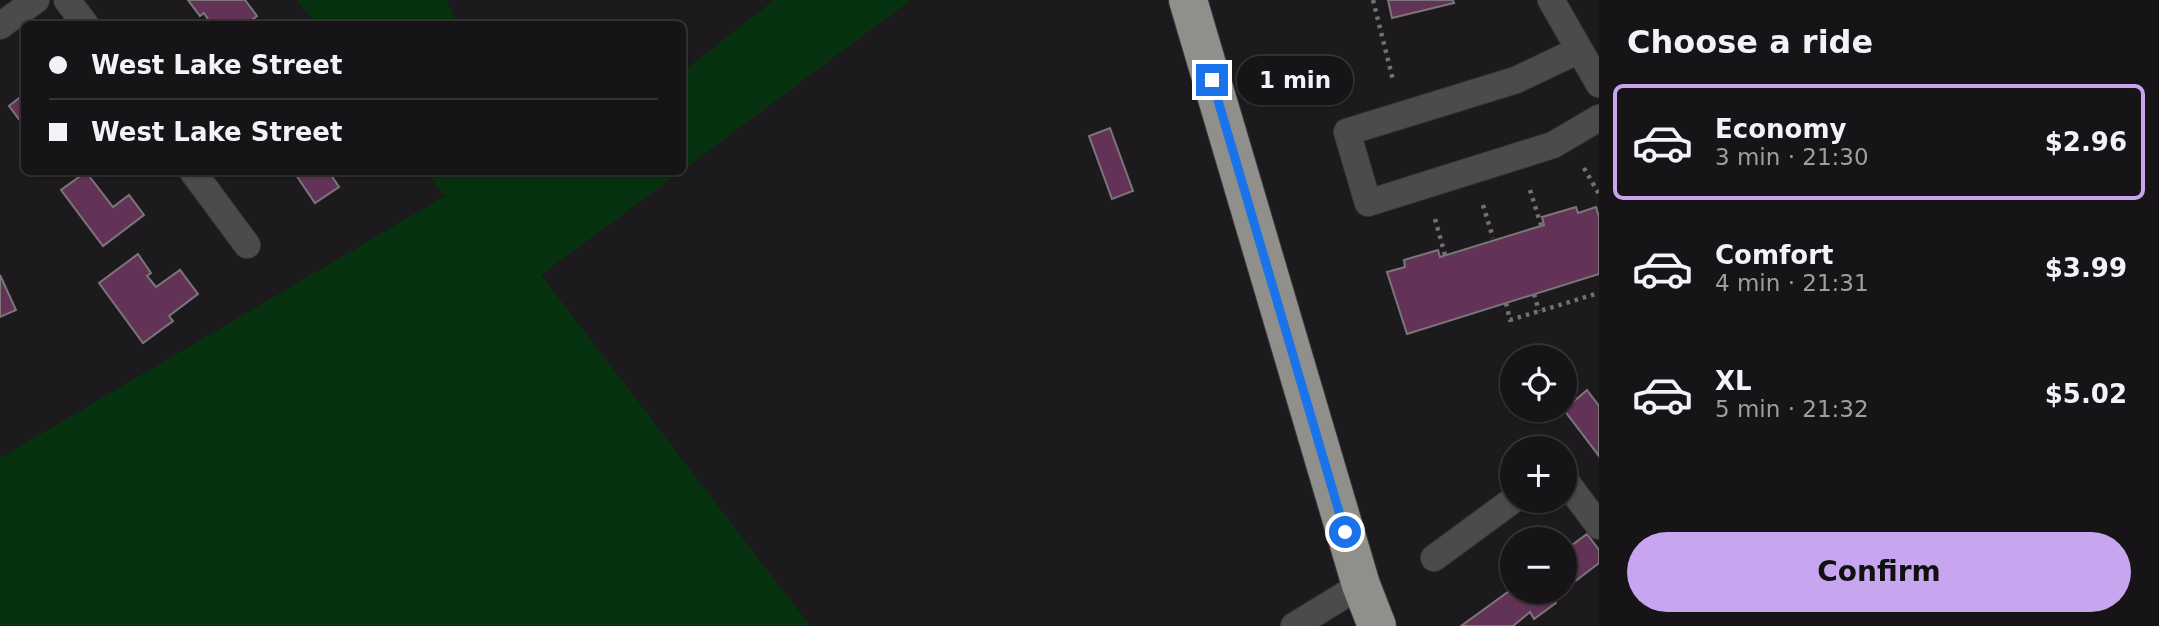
<!DOCTYPE html>
<html lang="en">
<head>
<meta charset="utf-8">
<style>
	body { margin:0; font-family:"DejaVu Sans",sans-serif; background:#1f1d1f; color:#f1f3f6; height:100vh; display:flex; flex-direction:column; font-size:26px; white-space:nowrap }
	* { box-sizing:border-box; margin:0 }
	p { font-size:23px; color:#9e9ea1 }
	.icon { flex:none; width:38px; height:38px; fill:none; stroke:currentColor; stroke-width:2; stroke-linecap:round; stroke-linejoin:round }
	.map { position:relative; flex:1; overflow:hidden }
	.sheet { display:flex; flex-direction:column; background:#161416; width:560px }
	.sheet>* { flex:none }
	.banner { position:absolute; left:21px; top:21px; width:665px; height:154px; border-radius:10px; box-shadow:0 2px 5px #0004,0 0 0 2px #353335; display:grid; align-content:center; height:154px; padding:0 28px; background:#161416 }
	.controls { position:absolute; left:1500px; top:345px; display:grid; gap:14px }
	.controls a { display:grid; place-items:center; width:77px; height:77px; border-radius:50%; background:#161416; box-shadow:0 2px 5px #0004,0 0 0 2px #353335; font-size:35px }
	.end { position:absolute; width:32px; height:32px; margin:-16px; border:9px solid #1a73e8; background:#fff; box-shadow:0 0 0 4px #fff }
	.from { border-radius:50% }
	.bubble { position:absolute; height:49px; border-radius:24px; background:#161416; box-shadow:0 2px 5px #0004,0 0 0 2px #353335; font-size:23px; font-weight:700; line-height:49px; text-align:center }
	.banner b { display:flex; align-items:center; gap:24px; height:66px; font-size:26px }
	.banner b+b { border-top:2px solid #353335 }
	.banner i { width:18px; height:18px; background:#f1f3f6 }
	ul { padding:0; list-style:none }
	li { display:flex; align-items:center; gap:21px; height:116px; margin:0 14px 10px; padding:0 14px; border:4px solid transparent; border-radius:10px }
	li div { flex:1 }
	li b { display:block; font-size:26px }
	li em { font-style:normal; font-weight:700 }
	li.active { border-color:#c7a6ef }
	li>.icon { width:63px; height:63px; stroke-width:1.5 }
	h2 { padding:0 28px; font-size:32px; line-height:84px }
	.action { display:flex; gap:14px; margin-top:auto; padding:14px 28px }
	.action a { flex:1; height:80px; border-radius:42px; background:#c7a6ef; color:#111; font-size:28px; font-weight:700; line-height:80px; text-align:center }
	main { display:flex; flex:1; min-height:0 }
	.map>svg:first-child { display:block }
	.green { fill:#07320f }
	.building { fill:#623357; stroke:#7a7679; stroke-width:2 }
	.lines { fill:none; stroke-linecap:round; stroke-linejoin:round }
	.minor-casing { stroke:#393739; stroke-width:28 }
	.highway-casing { stroke:#393739; stroke-width:40 }
	.path { stroke:#727072; stroke-width:4.5; stroke-dasharray:3.5 5; stroke-linecap:butt }
	.minor { stroke:#4d4b4a; stroke-width:26 }
	.highway { stroke:#918f8b; stroke-width:38 }
	.route { stroke:#1a73e8; stroke-width:9 }
</style>
</head>
<body>
<main>
<div class="map">
<svg width="1599" height="626" viewBox="0 0 1599 626">
	<rect width="100%" height="100%" fill="#1d1a1d"/>
	<path class="green" d="M297,0H447L457,24H316Z
		M774,0H911L683,170V72Z
		M427,172H680L541,275L810,626H0V458L445,196Z"/>
	<path class="building" d="M188,0H245L257,16L246,24H211L204,13L200,16Z
		M1388,0H1453L1454,3L1392,18Z
		M24,94V126L9,106Z
		M1110,128L1133,191L1112,199L1089,136Z
		M86,172L113,207L129,195L144,215L103,246L61,190Z
		M294,172H329L339,187L315,203Z
		M1576,207L1578,213L1596,207L1599,217V274L1407,334L1387,272L1405,267L1404,260L1438,250L1440,257L1544,225L1542,217Z
		M138,254L151,273L147,276L156,287L180,270L198,294L169,316L173,321L143,343L99,283Z
		M0,275L16,310L0,317Z
		M1587,390L1599,406V456L1564,410Z
		M1587,534L1599,550V563L1565,589L1564,551Z
		M1512,589V592H1560L1552,597L1556,603L1534,619L1530,612L1513,626H1461Z"/>
	<g class="lines">
		<g class="minor-casing">
			<path id="minor" d="M67,0L85,24
				M1551,0L1599,84
				M0,26L36,0
				M1579,50L1516,80L1347,132L1368,203L1553,145L1599,118
				M193,172L247,245
				M1564,479L1599,526
				M1434,558L1513,500
				M1294,626L1361,585"/>
		</g>
		<g class="highway-casing">
			<path id="highway" d="M1188,0L1361,585L1377,626"/>
		</g>
		<path class="path" d="M1373,0L1393,80
			M1584,168L1599,194
			M1530,190L1541,225
			M1483,205L1493,238
			M1435,219L1445,255
			M1534,294L1539,311
			M1506,303L1510,320L1599,293"/>
		<use href="#minor" class="minor"/>
		<use href="#highway" class="highway"/>
	</g>
	<g class="lines">
		<path class="route" d="M1212,80L1345,532"/>
	</g>
</svg>
<div class="controls">
<a><svg class="icon" aria-label="locate" viewBox="0 0 24 24"><circle cx="12" cy="12" r="6"/><path d="M12 2v4M12 18v4M2 12h4M18 12h4"/></svg></a>
<a>+</a>
<a>−</a>
</div>
<i class="end from" style="left:1345px;top:532px"></i>
<i class="end" style="left:1212px;top:80px"></i>
<div class="bubble" style="left:1237px;top:56px;width:116px">1 min</div>
<div class="banner">
<b><i class="from"></i>West Lake Street</b>
<b><i></i>West Lake Street</b>
</div>
</div>
<section class="sheet">
<h2>Choose a ride</h2>
<ul>
<li class="active"><svg class="icon" aria-label="car" viewBox="0 0 24 24"><path d="M5 17H2v-5l4-1 3-4h7l3 4 3 1v5h-3M9 17h6M6 11h13"/><circle cx="7" cy="17" r="2"/><circle cx="17" cy="17" r="2"/></svg><div><b>Economy</b><p>3 min · 21:30</p></div><em>$2.96</em></li>
<li><svg class="icon" aria-label="car" viewBox="0 0 24 24"><path d="M5 17H2v-5l4-1 3-4h7l3 4 3 1v5h-3M9 17h6M6 11h13"/><circle cx="7" cy="17" r="2"/><circle cx="17" cy="17" r="2"/></svg><div><b>Comfort</b><p>4 min · 21:31</p></div><em>$3.99</em></li>
<li><svg class="icon" aria-label="car" viewBox="0 0 24 24"><path d="M5 17H2v-5l4-1 3-4h7l3 4 3 1v5h-3M9 17h6M6 11h13"/><circle cx="7" cy="17" r="2"/><circle cx="17" cy="17" r="2"/></svg><div><b>XL</b><p>5 min · 21:32</p></div><em>$5.02</em></li>
</ul>
<div class="action"><a>Confirm</a></div>
</section>
</main>
</body>
</html>
